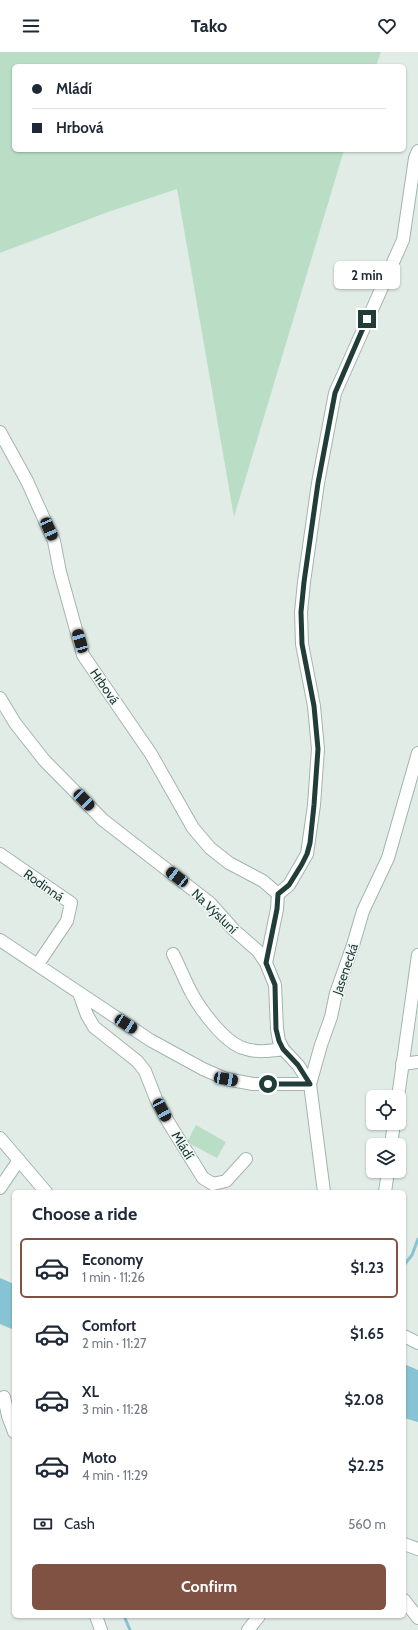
<!DOCTYPE html>
<html lang="en">
<head>
<meta charset="utf-8">
<style>
	body { margin:0; font-family:Cabin,sans-serif; background:#f6f6f7; color:#1f2937; height:100vh; display:flex; flex-direction:column; font-size:15px; white-space:nowrap }
	* { box-sizing:border-box; margin:0 }
	p { font-size:13px; color:#747a83 }
	.icon { flex:none; width:22px; height:22px; fill:none; stroke:currentColor; stroke-width:2; stroke-linecap:round; stroke-linejoin:round }
	.map { position:relative; flex:1; overflow:hidden }
	.side { position:absolute; left:12px; top:1138px; width:394px; height:428px; display:flex; flex-direction:column; background:#fff; border-radius:6px; box-shadow:0 1px 3px #0004 }
	.side>* { flex:none }
	.banner { position:absolute; left:12px; top:12px; width:394px; height:88px; border-radius:6px; box-shadow:0 1px 3px #0004; display:grid; align-content:center; height:88px; padding:0 20px; background:#fff }
	.buttons { position:absolute; left:366px; top:1038px; display:grid; gap:8px }
	.buttons a { display:grid; place-items:center; width:40px; height:40px; border-radius:6px; background:#fff; box-shadow:0 1px 3px #0004; font-size:20px }
	.end { position:absolute; width:18px; height:18px; margin:-9px; border:5px solid #213d37; background:#fff; box-shadow:0 0 0 2px #fff }
	.from { border-radius:50% }
	.bubble { position:absolute; height:28px; border-radius:6px; background:#fff; box-shadow:0 1px 3px #0004; font-size:13px; font-weight:800; line-height:28px; text-align:center }
	.car { position:absolute; width:12px; height:24px; margin:-12px -6px; border-radius:5px; box-shadow:0 0 3px 1px #0007; background:linear-gradient(#222 24%,#8ab4d8 0 40%,#222 0 76%,#8ab4d8 0 86%,#222 0) }
	.banner b { display:flex; align-items:center; gap:14px; height:38px; font-size:15px }
	.banner b+b { border-top:1px solid #e0e1e3 }
	.banner i { width:10px; height:10px; background:#1f2937 }
	ul { padding:0; list-style:none }
	li { display:flex; align-items:center; gap:12px; height:60px; margin:0 8px 6px; padding:0 12px; border:2px solid transparent; border-radius:6px }
	li div { flex:1 }
	li b { display:block; font-size:15px }
	li em { font-style:normal; font-weight:800 }
	li.on { border-color:#7f5244 }
	li>.icon { width:36px; height:36px; stroke-width:1.5 }
	h2 { padding:0 20px; font-size:18px; line-height:48px }
	.pay { display:flex; align-items:center; gap:10px; height:44px; padding:0 20px; font-size:15px }
	.pay p { margin-inline-start:auto }
	.action { display:flex; gap:8px; margin-top:auto; padding:8px 20px }
	.action a { flex:1; height:46px; border-radius:6px; background:#7f5244; color:#fff; font-size:16px; font-weight:800; line-height:46px; text-align:center }
	header { display:flex; justify-content:space-between; align-items:center; height:52px; padding:0 20px; background:#fff; font-size:18px; font-weight:800 }
	.map>svg:first-child { display:block }
	.green { fill:#b9dec5 }
	.water { fill:#87c3d2 }
	.lines { fill:none; stroke-linecap:round; stroke-linejoin:round }
	.stream { stroke:#87c3d2; stroke-width:3 }
	.street-casing { stroke:#a4b4af; stroke-width:14 }
	.secondary-casing { stroke:#9fb8b0; stroke-width:14 }
	.street { stroke:#fff; stroke-width:12 }
	.secondary { stroke:#fff; stroke-width:12 }
	.route { stroke:#213d37; stroke-width:5 }
	.labels { text-anchor:middle; dominant-baseline:central; stroke-width:3; stroke-linejoin:round; paint-order:stroke }
	.street-label { font-size:13px; fill:#213d37; stroke:#f1f8f5 }
</style>
</head>
<body>
<header><svg class="icon" aria-label="menu" viewBox="0 0 24 24"><path d="M4 6h16M4 12h16M4 18h16"/></svg>Tako<svg class="icon" aria-label="heart" viewBox="0 0 24 24"><path d="M12 20l-8-8c-3-5 5-10 8-4 3-6 11-1 8 4z"/></svg></header>
<div class="map">
<svg width="418" height="1578" viewBox="0 0 418 1578">
	<rect width="100%" height="100%" fill="#e1ece7"/>
	<path class="green" d="M0,0H381L376,14H14V98H344L234,465L177,137L108,160L0,201Z
		M196,1073L226,1090L217,1106L187,1090Z"/>
	<path class="water" d="M0,1226L14,1232V1278L0,1272Z
		M404,1312L418,1318V1370L404,1366Z"/>
	<g class="lines">
		<path class="stream" d="M404,1213L412,1203L418,1187
			M124,1564L130,1578"/>
		<g class="street-casing">
			<path id="street" d="M0,380L27,429L54,489L60,520L83,603L151,702L193,776L210,796L229,811L263,829L278,842L277,857L266,911
				M0,646L15,671L44,708L103,768L210,851L234,878L258,899L266,911L275,933L277,977L279,989L283,997L298,1013L310,1032
				M0,802L71,851L67,869L38,912
				M278,842L289,833L307,802L314,753L318,697L314,654L302,592L301,560L304,530L318,431L335,341L403,188L415,106L418,99
				M0,888L150,988L203,1017L226,1027L253,1032H310
				M173,902C179,914 184,926 190,938C199,956 224,990 243,996C256,1001 270,999 283,997
				M79,941L87,963L94,975L137,1009L145,1019L156,1047L167,1068L203,1126L213,1132L226,1129L246,1107
				M402,1012L418,1010
				M0,1136L19,1108
				M324,1140L310,1032L321,993L331,965L336,941L353,893L363,859L388,806L418,701
				M4,1345L8,1364L14,1380
				M404,1492L418,1497
				M404,1548L418,1566
				M96,1564L101,1578"/>
		</g>
		<g class="secondary-casing">
			<path id="secondary" d="M398,1045L418,903
				M0,1086L46,1140
				M391,1093L394,1071
				M385,1140L388,1119
				M404,1284L418,1291
				M248,1578L259,1564"/>
		</g>
		<use href="#street" class="street"/>
		<use href="#secondary" class="secondary"/>
	</g>
	<g class="lines">
		<path class="route" d="M268,1032H310L298,1013L283,997L279,989L276,977L275,933L266,911L277,857L278,842L289,833L302,812L307,802L310,791L314,753L318,697L314,654L302,592L301,560L304,530L318,431L335,341L367,267"/>
	</g>
	<g class="labels">
		<g class="street-label">
			<text transform="translate(105 634) rotate(55)">Hrbová</text>
			<text transform="translate(44 833) rotate(35)">Rodinná</text>
			<text transform="translate(215 859) rotate(44)">Na Výsluní</text>
			<text transform="translate(345 917) rotate(-71)">Jasenecká</text>
			<text transform="translate(183 1093) rotate(58)">Mládí</text>
		</g>
	</g>
</svg>
<div class="buttons">
<a><svg class="icon" aria-label="locate" viewBox="0 0 24 24"><circle cx="12" cy="12" r="6"/><path d="M12 2v4M12 18v4M2 12h4M18 12h4"/></svg></a>
<a><svg class="icon" aria-label="layers" viewBox="0 0 24 24"><path d="M12 4l9 5-9 5-9-5zM3 14l9 5 9-5"/></svg></a>
</div>
<i class="end from" style="left:268px;top:1032px"></i>
<i class="end" style="left:367px;top:267px"></i>
<div class="bubble" style="left:334px;top:209px;width:66px">2 min</div>
<i class="car" style="left:49px;top:477px;rotate:156deg"></i>
<i class="car" style="left:80px;top:589px;rotate:344deg"></i>
<i class="car" style="left:84px;top:748px;rotate:136deg"></i>
<i class="car" style="left:177px;top:825px;rotate:308deg"></i>
<i class="car" style="left:126px;top:972px;rotate:123deg"></i>
<i class="car" style="left:226px;top:1027px;rotate:100deg"></i>
<i class="car" style="left:162px;top:1058px;rotate:152deg"></i>
<div class="banner">
<b><i class="from"></i>Mládí</b>
<b><i></i>Hrbová</b>
</div>
<section class="side">
<h2>Choose a ride</h2>
<ul>
<li class="on"><svg class="icon" aria-label="car" viewBox="0 0 24 24"><path d="M5 17H2v-5l4-1 3-4h7l3 4 3 1v5h-3M9 17h6M6 11h13"/><circle cx="7" cy="17" r="2"/><circle cx="17" cy="17" r="2"/></svg><div><b>Economy</b><p>1 min · 11:26</p></div><em>$1.23</em></li>
<li><svg class="icon" aria-label="car" viewBox="0 0 24 24"><path d="M5 17H2v-5l4-1 3-4h7l3 4 3 1v5h-3M9 17h6M6 11h13"/><circle cx="7" cy="17" r="2"/><circle cx="17" cy="17" r="2"/></svg><div><b>Comfort</b><p>2 min · 11:27</p></div><em>$1.65</em></li>
<li><svg class="icon" aria-label="car" viewBox="0 0 24 24"><path d="M5 17H2v-5l4-1 3-4h7l3 4 3 1v5h-3M9 17h6M6 11h13"/><circle cx="7" cy="17" r="2"/><circle cx="17" cy="17" r="2"/></svg><div><b>XL</b><p>3 min · 11:28</p></div><em>$2.08</em></li>
<li><svg class="icon" aria-label="car" viewBox="0 0 24 24"><path d="M5 17H2v-5l4-1 3-4h7l3 4 3 1v5h-3M9 17h6M6 11h13"/><circle cx="7" cy="17" r="2"/><circle cx="17" cy="17" r="2"/></svg><div><b>Moto</b><p>4 min · 11:29</p></div><em>$2.25</em></li>
</ul>
<div class="pay"><svg class="icon" aria-label="cash" viewBox="0 0 24 24"><path d="M3 7h18v10H3z"/><circle cx="12" cy="12" r="2"/></svg>Cash<p>560 m</p></div>
<div class="action"><a>Confirm</a></div>
</section>
</div>
</body>
</html>
